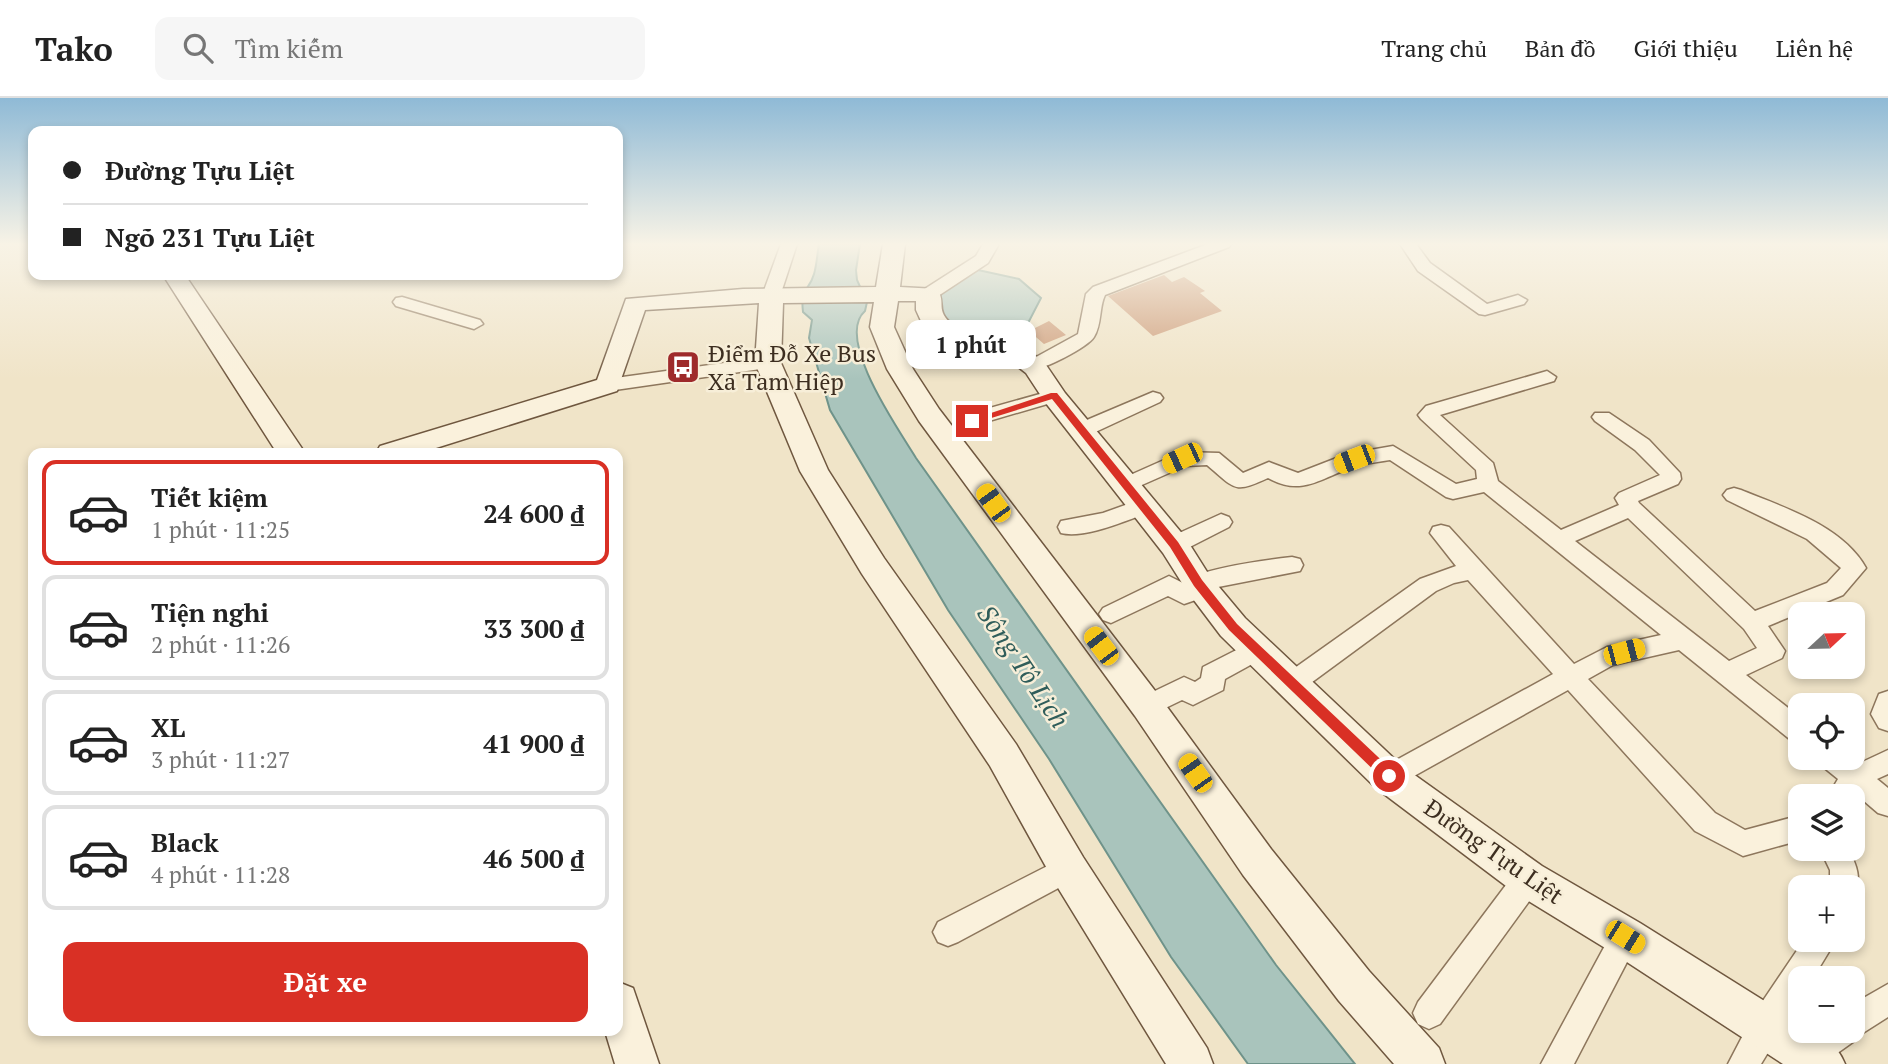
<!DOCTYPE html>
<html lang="vi">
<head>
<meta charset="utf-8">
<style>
	body { margin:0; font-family:"PT Serif",serif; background:#f6f6f6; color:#222; height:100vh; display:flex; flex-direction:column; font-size:26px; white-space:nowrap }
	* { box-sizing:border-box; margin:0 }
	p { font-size:23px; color:#767676 }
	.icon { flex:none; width:38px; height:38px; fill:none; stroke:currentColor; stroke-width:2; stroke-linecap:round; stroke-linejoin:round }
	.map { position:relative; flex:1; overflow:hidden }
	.panel { position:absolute; left:28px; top:350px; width:595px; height:588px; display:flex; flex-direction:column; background:#fff; border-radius:14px; box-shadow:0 4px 10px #0003 }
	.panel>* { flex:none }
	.guide { position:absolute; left:28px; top:28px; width:595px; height:154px; border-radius:14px; box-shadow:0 4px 10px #0003; display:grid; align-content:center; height:154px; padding:0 35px; background:#fff }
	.needle { width:46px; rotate:68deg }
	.buttons { position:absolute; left:1788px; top:504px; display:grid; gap:14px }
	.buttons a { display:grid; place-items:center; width:77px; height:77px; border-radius:14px; background:#fff; box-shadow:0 4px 10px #0003; font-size:35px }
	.end { position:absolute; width:32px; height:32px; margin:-16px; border:9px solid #d93025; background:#fff; box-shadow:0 0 0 4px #fff }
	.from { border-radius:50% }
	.bubble { position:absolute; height:49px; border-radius:14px; background:#fff; box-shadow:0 4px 10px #0003; font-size:23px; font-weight:600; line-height:49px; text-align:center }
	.car { position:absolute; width:21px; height:42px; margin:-21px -10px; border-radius:9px; box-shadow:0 0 5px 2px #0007; background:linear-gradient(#f5c518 24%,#345 0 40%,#f5c518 0 76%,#345 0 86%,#f5c518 0) }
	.guide b { display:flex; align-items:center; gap:24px; height:66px; font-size:26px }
	.guide b+b { border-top:2px solid #e0e0e0 }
	.guide i { width:18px; height:18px; background:#222 }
	ul { padding:12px 0 0; list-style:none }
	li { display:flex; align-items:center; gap:21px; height:105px; margin:0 14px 10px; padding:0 21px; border:4px solid #e0e0e0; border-radius:14px }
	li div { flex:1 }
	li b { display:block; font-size:26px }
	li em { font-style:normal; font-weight:600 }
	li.active { border-color:#d93025 }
	li>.icon { width:63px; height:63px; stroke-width:1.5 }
	.cta { display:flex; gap:14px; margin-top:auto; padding:14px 35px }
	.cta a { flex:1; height:80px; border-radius:14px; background:#d93025; color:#fff; font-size:28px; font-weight:600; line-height:80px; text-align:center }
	header { display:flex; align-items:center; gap:42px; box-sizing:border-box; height:98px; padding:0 35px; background:#fff; border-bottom:2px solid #e0e0e0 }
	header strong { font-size:33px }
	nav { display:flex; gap:38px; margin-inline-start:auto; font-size:24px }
	.search { width:490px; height:63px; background:#f6f6f6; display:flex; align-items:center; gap:18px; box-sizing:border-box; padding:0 24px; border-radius:14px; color:#767676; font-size:26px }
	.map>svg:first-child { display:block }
	.water { fill:#a9c4bc; stroke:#6f938a; stroke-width:2 }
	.building { fill:#cf9f7d }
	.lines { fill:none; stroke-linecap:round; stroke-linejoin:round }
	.street-casing { stroke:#8d765c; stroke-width:3 }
	.secondary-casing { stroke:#6f573f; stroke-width:3 }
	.street { fill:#faf1dc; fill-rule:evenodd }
	.secondary { fill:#faf1dc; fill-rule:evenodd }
	.route { fill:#d93025 }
	.labels { text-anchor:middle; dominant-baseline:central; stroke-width:5; stroke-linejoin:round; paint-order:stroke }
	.poi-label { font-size:24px; fill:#3d2e20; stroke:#f7eed8; text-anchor:start }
	.street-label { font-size:24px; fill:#3d2e20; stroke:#f7eed8 }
	.water-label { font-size:26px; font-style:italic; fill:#2f5d5a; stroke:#f7eed8 }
</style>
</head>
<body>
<header>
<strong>Tako</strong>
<div class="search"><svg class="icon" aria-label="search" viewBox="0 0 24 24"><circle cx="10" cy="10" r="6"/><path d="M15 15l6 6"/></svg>Tìm kiếm</div>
<nav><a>Trang chủ</a><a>Bản đồ</a><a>Giới thiệu</a><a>Liên hệ</a></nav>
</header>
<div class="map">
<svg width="1888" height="966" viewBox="0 0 1888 966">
	<rect width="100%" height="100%" fill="#f0e4c8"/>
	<path class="water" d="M819,146H860L856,172L857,182L867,204L865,213C834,240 899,332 916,360L1276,867L1355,966H1248L1171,859L1049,661L948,512L830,312L809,240L812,222L803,214C800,189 809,194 814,176C817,166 817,156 819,146Z
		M978,172L1019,181L1041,200L1025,231L1020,227L1002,234L1009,243L987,242L944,232L934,196Z"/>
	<path class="building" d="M1164,177L1172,184L1184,179L1205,193L1200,195L1222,213L1153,238L1108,198Z
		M1049,223L1066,237L1044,246L1029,233Z"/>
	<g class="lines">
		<g class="street-casing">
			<path id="street" d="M781,146H797L780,198L771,203L762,198Z
				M983,146H999L988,165L935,200H923L920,196L923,192L976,158Z
				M1208,146H1231L1229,149L1105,197C1099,209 1102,226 1094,239C1088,249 1039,275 1027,272L1025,268L1027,264L1078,236L1086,196L1093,189Z
				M1400,146H1416L1430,165L1487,206L1518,197L1527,202L1524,206L1485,217L1479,216L1418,173Z
				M402,199L480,222L483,226L474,231L396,208L393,204L396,200Z
				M768,259L775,261L777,265L775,269L608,293L599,287L608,281Z
				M1547,273L1556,279L1554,283L1440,317L1493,365L1498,383L1561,432L1619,407L1615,400L1619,395L1660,377L1635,352L1595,323L1592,319L1595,315H1609L1649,342L1680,375L1681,381L1678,386L1638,403L1639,405L1755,513L1827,485L1841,470L1807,441L1727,402L1723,397L1727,392L1734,390L1741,392C1783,409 1843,428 1866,470L1843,497L1768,528L1785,553L1782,560L1746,577L1801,620V646L1792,643L1679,552L1613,567L1588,581L1715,715L1745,732L1801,717V742L1743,758L1695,733L1568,592L1398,687L1389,691L1380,687L1376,679L1380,671L1553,576L1468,482L1454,485L1436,493L1300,593L1291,596L1282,593L1279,586L1282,579L1420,481L1456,468L1430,435L1433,429L1441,427L1449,429L1574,566L1607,549L1661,537L1484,394L1453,401L1446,399L1390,362C1379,364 1367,365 1357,368C1322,378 1304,400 1268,380C1233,396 1236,391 1207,367L1185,368L1126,394L1119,392L1116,387L1119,382L1182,354L1219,355L1243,375L1269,364L1298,375L1347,356L1393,348L1456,386L1477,381L1476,372L1421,321L1418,317L1426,308ZM1628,420L1744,531L1757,550L1729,563L1575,443Z
				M1054,292L1061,294L1064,298L1061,302L972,328L965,327L962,322L965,317Z
				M1153,294L1160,296L1163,300L1160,304L1089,337H1075L1072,332L1075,327Z
				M1142,401L1150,404L1153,409L1150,414C1127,422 1085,441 1061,435L1058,429L1061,423L1103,415Z
				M1221,416L1229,419L1232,424L1229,429L1182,453L1174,455L1166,453L1163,447L1166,441Z
				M1292,459L1300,461L1303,467L1300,473L1213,490L1210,497L1184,506L1168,498L1111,525L1103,522L1099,516L1103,510L1169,478L1187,487L1190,479C1223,468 1257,463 1292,459Z
				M1256,542L1265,545L1268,552L1265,559L1225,581L1223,592L1193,607L1182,602L1147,619L1138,615L1134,608L1138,601L1184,579L1195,584L1201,580L1203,569Z
				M1888,593V633L1879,630L1871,616L1879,596Z
				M1888,652V676L1877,681L1888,690V718L1878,715L1857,697L1853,703V698H1828L1838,681L1822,668L1818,660H1850L1858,666Z
				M1820,751H1848C1857,767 1862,781 1854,799L1853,789H1830V772Z
				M1069,757L1079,761L1083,770L1079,779L958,844L948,848L938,844L933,834L938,824Z
				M1528,768L1538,771L1542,781L1538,791L1440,926L1429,931L1418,926L1413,915L1418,904L1518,771Z
				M1625,824L1635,829L1640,839L1574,966H1541L1615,829Z
				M1804,842H1836L1813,880H1801V900L1761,966H1728L1754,916Z
				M1888,886V919L1855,940L1853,944L1822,966H1797L1793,956C1804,929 1828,933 1853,933V906Z"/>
		</g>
		<g class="secondary-casing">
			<path id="secondary" d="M883,146H905L900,189L937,191C947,205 934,212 953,227L1027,252L1044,264L1065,295L1185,439L1209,477L1245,520L1402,668L1542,768L1640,825L1801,926V933C1821,933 1838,948 1845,966H1783L1610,853L1514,794L1376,690L1221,538L1187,493L1163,455L1045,304L1026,275L1009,262L935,238L921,223L916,212V203H898L894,229L913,271L939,311L1159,598L1271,751L1369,873L1439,950L1445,966H1394L1339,903L1243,777L1135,618L919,323L887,271L870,229L874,204L783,205L781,265L828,372L884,460L1016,646L1083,759L1207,950L1213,966H1166L1055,785L990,668L862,476L800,373L755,265L759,205L645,212L617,293L420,355H376L380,348L597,282L626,201L743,191L876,189Z
				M163,177H185L305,355H277Z
				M618,884L633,890L659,966H615L605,933H618Z"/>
		</g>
		<use href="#street" class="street"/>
		<use href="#secondary" class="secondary"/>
	</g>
	<linearGradient id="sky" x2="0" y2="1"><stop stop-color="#8fbad6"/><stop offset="0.52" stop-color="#f8f3e6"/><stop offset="1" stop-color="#f8f3e6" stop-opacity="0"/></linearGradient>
	<rect width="1888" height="281" fill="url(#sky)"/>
	<path class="route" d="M1051,295H1057L1178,444L1202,482L1237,526L1394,674V683H1385L1229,532L1194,488L1170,449L1052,301L972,326L967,323Z"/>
	<defs>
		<g id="bus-square" transform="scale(1.75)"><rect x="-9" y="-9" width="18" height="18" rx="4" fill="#9e2a2b" stroke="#f7eed8"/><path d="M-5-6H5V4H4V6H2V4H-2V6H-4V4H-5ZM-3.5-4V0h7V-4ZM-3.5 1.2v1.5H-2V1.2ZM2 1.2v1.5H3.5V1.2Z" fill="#fff"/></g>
	</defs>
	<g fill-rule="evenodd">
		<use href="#bus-square" x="683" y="269"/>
	</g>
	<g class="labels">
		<g class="poi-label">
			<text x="708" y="255">Điểm Đỗ Xe Bus<tspan x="708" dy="28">Xã Tam Hiệp</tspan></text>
		</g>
		<g class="street-label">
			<text transform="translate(1494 753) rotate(35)">Đường Tựu Liệt</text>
		</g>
		<g class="water-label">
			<text transform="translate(1024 568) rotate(56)">Sông Tô Lịch</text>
		</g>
	</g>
</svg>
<div class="buttons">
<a><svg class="needle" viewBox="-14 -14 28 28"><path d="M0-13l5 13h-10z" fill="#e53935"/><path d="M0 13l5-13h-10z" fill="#767676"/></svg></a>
<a><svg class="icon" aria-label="locate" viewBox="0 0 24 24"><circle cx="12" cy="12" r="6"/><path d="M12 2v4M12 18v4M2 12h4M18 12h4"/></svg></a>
<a><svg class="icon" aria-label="layers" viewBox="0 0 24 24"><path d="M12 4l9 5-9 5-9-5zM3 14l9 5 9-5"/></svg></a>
<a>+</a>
<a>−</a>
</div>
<i class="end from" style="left:1389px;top:678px"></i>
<i class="end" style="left:972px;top:323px"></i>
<div class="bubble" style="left:906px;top:222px;width:130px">1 phút</div>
<i class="car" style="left:1182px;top:360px;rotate:245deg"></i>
<i class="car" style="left:1354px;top:361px;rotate:249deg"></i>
<i class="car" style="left:993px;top:405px;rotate:324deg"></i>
<i class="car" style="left:1101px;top:548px;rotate:323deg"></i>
<i class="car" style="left:1624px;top:554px;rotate:75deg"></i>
<i class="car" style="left:1195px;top:675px;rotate:325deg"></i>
<i class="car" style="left:1625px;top:839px;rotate:122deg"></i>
<div class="guide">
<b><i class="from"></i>Đường Tựu Liệt</b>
<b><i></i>Ngõ 231 Tựu Liệt</b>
</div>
<section class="panel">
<ul>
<li class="active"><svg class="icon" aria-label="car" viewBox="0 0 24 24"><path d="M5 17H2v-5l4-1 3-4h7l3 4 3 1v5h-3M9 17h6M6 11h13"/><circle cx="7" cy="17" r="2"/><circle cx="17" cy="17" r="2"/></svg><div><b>Tiết kiệm</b><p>1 phút · 11:25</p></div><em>24 600 ₫</em></li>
<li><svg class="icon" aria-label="car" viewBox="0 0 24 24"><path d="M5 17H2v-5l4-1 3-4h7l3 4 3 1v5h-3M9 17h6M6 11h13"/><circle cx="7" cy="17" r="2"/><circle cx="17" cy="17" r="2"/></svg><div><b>Tiện nghi</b><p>2 phút · 11:26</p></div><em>33 300 ₫</em></li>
<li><svg class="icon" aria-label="car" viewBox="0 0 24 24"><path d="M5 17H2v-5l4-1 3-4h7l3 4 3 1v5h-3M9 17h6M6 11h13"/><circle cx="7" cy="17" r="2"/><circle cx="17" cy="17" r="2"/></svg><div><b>XL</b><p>3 phút · 11:27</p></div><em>41 900 ₫</em></li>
<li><svg class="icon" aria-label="car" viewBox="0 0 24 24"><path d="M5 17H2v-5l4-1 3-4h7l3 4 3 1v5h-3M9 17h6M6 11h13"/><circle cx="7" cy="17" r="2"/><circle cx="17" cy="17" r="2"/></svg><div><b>Black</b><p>4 phút · 11:28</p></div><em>46 500 ₫</em></li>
</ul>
<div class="cta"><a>Đặt xe</a></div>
</section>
</div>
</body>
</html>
